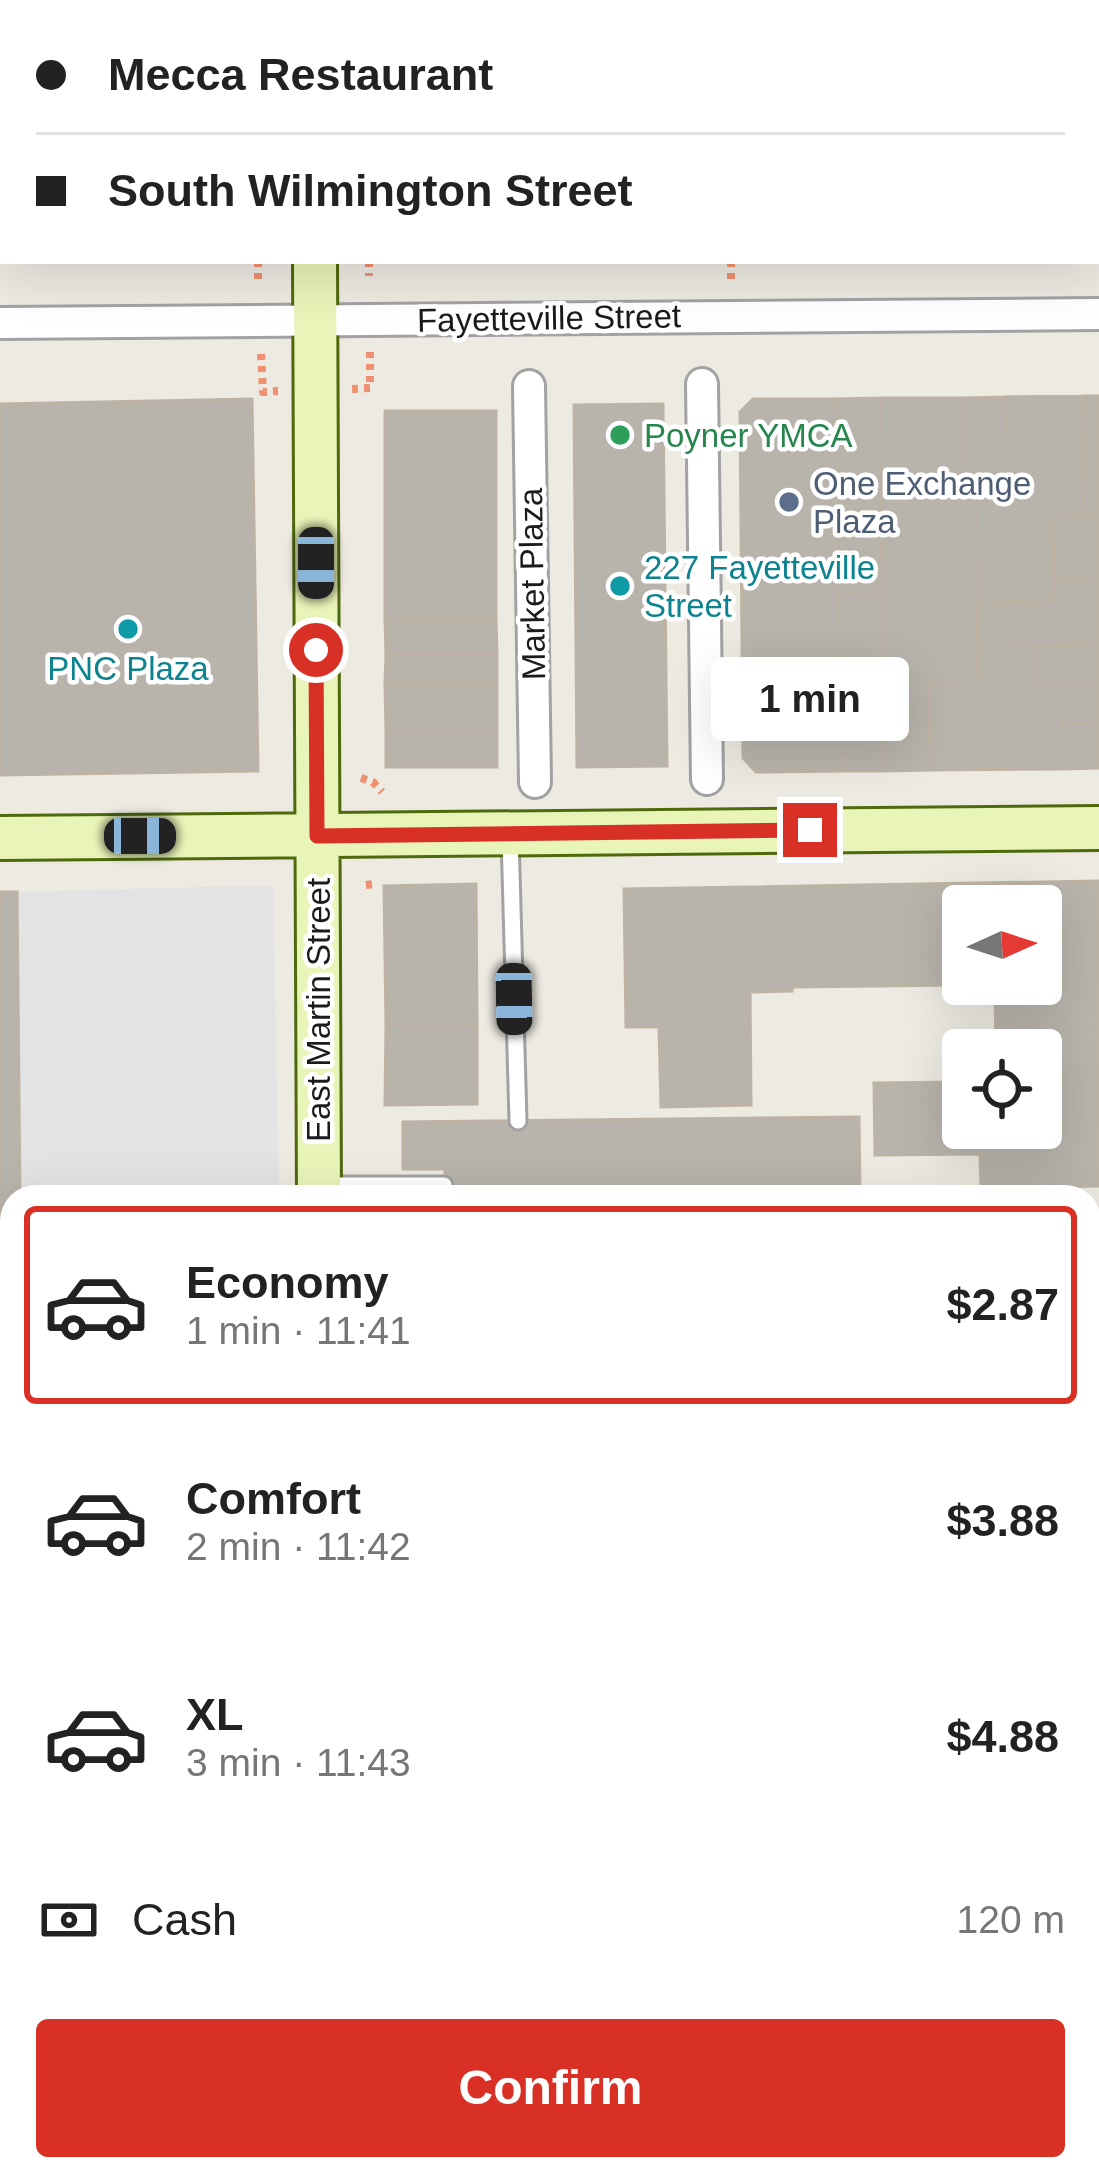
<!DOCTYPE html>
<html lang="en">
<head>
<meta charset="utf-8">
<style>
	body { margin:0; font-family:Helvetica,sans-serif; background:#f2f2f2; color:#222; height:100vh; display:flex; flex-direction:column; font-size:45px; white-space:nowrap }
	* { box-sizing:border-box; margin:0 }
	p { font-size:39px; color:#767676 }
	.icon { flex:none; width:66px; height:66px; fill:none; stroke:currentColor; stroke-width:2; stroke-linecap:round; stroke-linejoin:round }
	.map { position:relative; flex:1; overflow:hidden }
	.drawer { position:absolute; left:0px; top:1185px; width:1101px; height:996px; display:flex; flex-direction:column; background:#fff; border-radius:36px 36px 0 0; box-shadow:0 12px 48px #0002 }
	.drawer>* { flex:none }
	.hud { position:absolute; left:0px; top:0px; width:1101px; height:264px; box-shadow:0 12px 48px #0002; display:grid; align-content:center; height:264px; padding:0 36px; background:#fff }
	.needle { width:78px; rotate:87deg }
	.tools { position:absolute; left:942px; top:885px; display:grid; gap:24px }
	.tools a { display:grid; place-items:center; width:120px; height:120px; border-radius:12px; background:#fff; box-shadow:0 12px 48px #0002; font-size:60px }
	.end { position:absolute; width:54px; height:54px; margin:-27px; border:15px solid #d93025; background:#fff; box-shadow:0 0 0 6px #fff }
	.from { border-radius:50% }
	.bubble { position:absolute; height:84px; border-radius:12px; background:#fff; box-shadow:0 12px 48px #0002; font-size:39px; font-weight:700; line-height:84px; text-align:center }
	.car { position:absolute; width:36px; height:72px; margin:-36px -18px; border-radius:15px; box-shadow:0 0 9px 3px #0007; background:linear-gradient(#222 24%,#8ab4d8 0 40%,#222 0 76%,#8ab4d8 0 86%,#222 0) }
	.hud b { display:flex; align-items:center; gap:42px; height:114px; font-size:45px }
	.hud b+b { border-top:3px solid #e0e0e0 }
	.hud i { width:30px; height:30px; background:#222 }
	ul { padding:21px 0 0; list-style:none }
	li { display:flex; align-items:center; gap:36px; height:198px; margin:0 24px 18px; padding:0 12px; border:6px solid transparent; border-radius:12px }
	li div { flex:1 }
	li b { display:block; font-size:45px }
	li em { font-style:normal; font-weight:700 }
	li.current { border-color:#d93025 }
	li>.icon { width:108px; height:108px; stroke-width:1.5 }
	.pay { display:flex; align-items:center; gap:30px; height:132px; padding:0 36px; font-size:45px }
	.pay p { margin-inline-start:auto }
	.button { display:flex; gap:24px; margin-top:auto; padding:24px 36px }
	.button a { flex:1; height:138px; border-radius:12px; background:#d93025; color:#fff; font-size:48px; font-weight:700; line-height:138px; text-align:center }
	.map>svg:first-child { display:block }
	.commercial { fill:#ecd7d1 }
	.park { fill:#c0f5cc }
	.parking { fill:#e3e3e3 }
	.building { fill:#b8b3ab; stroke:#bdb3a5; stroke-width:3 }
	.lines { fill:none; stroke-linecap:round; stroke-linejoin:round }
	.lane-casing { stroke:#a2a2a2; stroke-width:21 }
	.street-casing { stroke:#a2a2a2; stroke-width:36 }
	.secondary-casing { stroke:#50690c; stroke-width:48 }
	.path { stroke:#ef9070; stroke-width:8; stroke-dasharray:6 6; stroke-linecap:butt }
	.lane { stroke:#fff; stroke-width:15 }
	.street { stroke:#fff; stroke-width:30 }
	.secondary { stroke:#e8f4b8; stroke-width:42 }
	.route { stroke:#d93025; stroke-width:15 }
	.leisure-dot { fill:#2e9e5b; stroke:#fff; stroke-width:4.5 }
	.service-dot { fill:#5c6f8a; stroke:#fff; stroke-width:4.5 }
	.culture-dot { fill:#0f9aa8; stroke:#fff; stroke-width:4.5 }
	.labels { text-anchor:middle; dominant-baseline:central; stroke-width:9; stroke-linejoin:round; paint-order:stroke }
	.street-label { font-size:33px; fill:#1b1b1b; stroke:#fff }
	.leisure-label { font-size:33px; fill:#27864d; stroke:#fff; text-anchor:start }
	.service-label { font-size:33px; fill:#4e5e75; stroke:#fff; text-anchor:start }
	.culture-label { font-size:33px; fill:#0d838f; stroke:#fff; text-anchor:start }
</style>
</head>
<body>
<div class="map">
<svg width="1099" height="2181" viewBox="0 0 1099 2181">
	<rect width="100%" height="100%" fill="#eceae1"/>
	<path class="commercial" d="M0,1694H12V2169H330V2181H0Z"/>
	<path class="park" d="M1089,1744L1099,1745V2181H396V2169H1089Z"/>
	<path class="parking" d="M273,885L279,1197H20L17,892Z"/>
	<path class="building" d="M41,0H249V3H41Z
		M1083,396H1099V515L1084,516Z
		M1083,396L1084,516H1053L1054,601L977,602L976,498H1007L1006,397Z
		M1006,397L1007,498H965L964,398Z
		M880,398L882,592L838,593L836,399Z
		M880,398H964L965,498H976L978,680L929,681L930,770L884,771Z
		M252,399L258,771L0,775V404Z
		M753,399H836L841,771L756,772L743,758L740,412Z
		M663,404L667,766L577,767L574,405Z
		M385,411H496V619H385Z
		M1099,515V580H1054L1053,516Z
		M1054,580H1099V645L977,647V602L1054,601Z
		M882,592L884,771H841L838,593Z
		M385,619H496L497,654H386Z
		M1099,645V682L1034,683V646Z
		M1034,646V683L1099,682V723H1062L1063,769L930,770L929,681L978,680L977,647Z
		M386,654H497V683H385Z
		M385,683H497V730H386Z
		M1062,723H1099V768L1063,769Z
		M386,730H497V767H386Z
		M1099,881V1186L981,1188L980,1154L875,1155L874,1083L963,1082V1128H1041V1050H996L995,984H1041V906H963L960,985L792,987V991L750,992L751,1105L661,1107L659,1027H626L624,889Z
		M476,884L477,1025L386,1024L384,886Z
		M0,892H17L20,1197H12V1633H0Z
		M386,1024L477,1025V1104L385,1105Z
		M859,1117L860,1197H445V1169H403V1122Z
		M1099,1370V1615H1089V1371Z
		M0,1751H12V1892L0,1893Z
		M0,1959H12V2136L0,2137Z"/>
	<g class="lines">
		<g class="lane-casing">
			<path id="lane" d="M510,836L518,1121
				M322,1185H444
				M1089,1280H1099
				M0,1941L12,1940
				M0,2164H12"/>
		</g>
		<g class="street-casing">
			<path id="street" d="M0,323L1099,314
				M702,384L707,779
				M529,386L535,782"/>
		</g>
		<g class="secondary-casing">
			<path id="secondary" d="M310,0V3
				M315,261L319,1197
				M0,838L1099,828
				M1089,1684L1099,1683
				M0,1694H12
				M330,2169L331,2181"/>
		</g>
		<path class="path" d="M28,0V3
			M258,261V281
			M369,261V276
			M731,261V279
			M261,354L263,392L278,391
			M352,389L370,388V350
			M361,778L373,782L382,792
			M366,885L374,884
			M1089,1898L1099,1893
			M1089,2113H1099
			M751,2169L764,2181
			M144,2176V2181
			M704,2181L721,2169
			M1051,2181L1053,2169"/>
		<use href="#lane" class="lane"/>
		<use href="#street" class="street"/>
		<use href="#secondary" class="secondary"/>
	</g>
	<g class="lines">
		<path class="route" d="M316,650L317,836L810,830"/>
	</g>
	<circle class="leisure-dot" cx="620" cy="435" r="12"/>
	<circle class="service-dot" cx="789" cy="502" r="12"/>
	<g class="culture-dot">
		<circle cx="620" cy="586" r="12"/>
		<circle cx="128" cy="629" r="12"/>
	</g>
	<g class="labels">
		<g class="street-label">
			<text transform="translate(549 318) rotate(-1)">Fayetteville Street</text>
			<text transform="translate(532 584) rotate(-91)">Market Plaza</text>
			<text transform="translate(318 1010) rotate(-90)">East Martin Street</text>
		</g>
		<g class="leisure-label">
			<text x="644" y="435">Poyner YMCA</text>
		</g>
		<g class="service-label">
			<text x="813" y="483">One Exchange<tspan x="813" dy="38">Plaza</tspan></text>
		</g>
		<g class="culture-label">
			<text x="644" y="567">227 Fayetteville<tspan x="644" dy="38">Street</tspan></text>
			<text x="128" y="668" text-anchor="middle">PNC Plaza</text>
		</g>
	</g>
</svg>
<div class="tools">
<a><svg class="needle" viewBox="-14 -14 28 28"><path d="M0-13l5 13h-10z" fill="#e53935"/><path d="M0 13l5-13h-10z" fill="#767676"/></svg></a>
<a><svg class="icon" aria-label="locate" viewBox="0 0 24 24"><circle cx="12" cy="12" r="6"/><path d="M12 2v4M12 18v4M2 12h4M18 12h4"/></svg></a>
</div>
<i class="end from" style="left:316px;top:650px"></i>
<i class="end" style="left:810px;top:830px"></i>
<div class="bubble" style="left:711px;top:657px;width:198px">1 min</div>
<i class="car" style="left:316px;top:563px;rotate:180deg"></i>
<i class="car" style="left:140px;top:836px;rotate:90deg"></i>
<i class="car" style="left:514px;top:999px;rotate:179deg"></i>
<div class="hud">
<b><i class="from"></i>Mecca Restaurant</b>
<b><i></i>South Wilmington Street</b>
</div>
<section class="drawer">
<ul>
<li class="current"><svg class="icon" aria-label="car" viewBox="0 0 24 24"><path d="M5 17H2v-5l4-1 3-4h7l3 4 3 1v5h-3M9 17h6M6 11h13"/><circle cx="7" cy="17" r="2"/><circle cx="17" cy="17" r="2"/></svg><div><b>Economy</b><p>1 min · 11:41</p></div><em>$2.87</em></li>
<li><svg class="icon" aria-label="car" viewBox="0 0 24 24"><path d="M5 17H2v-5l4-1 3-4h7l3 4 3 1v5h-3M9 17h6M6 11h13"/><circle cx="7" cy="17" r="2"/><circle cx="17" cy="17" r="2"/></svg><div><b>Comfort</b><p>2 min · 11:42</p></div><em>$3.88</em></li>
<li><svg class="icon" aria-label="car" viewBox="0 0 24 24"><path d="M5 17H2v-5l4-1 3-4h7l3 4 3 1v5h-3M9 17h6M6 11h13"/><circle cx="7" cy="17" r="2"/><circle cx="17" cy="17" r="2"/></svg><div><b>XL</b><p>3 min · 11:43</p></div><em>$4.88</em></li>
</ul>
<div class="pay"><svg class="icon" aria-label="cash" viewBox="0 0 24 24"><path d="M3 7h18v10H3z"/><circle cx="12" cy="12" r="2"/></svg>Cash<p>120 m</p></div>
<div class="button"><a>Confirm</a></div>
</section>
</div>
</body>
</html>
